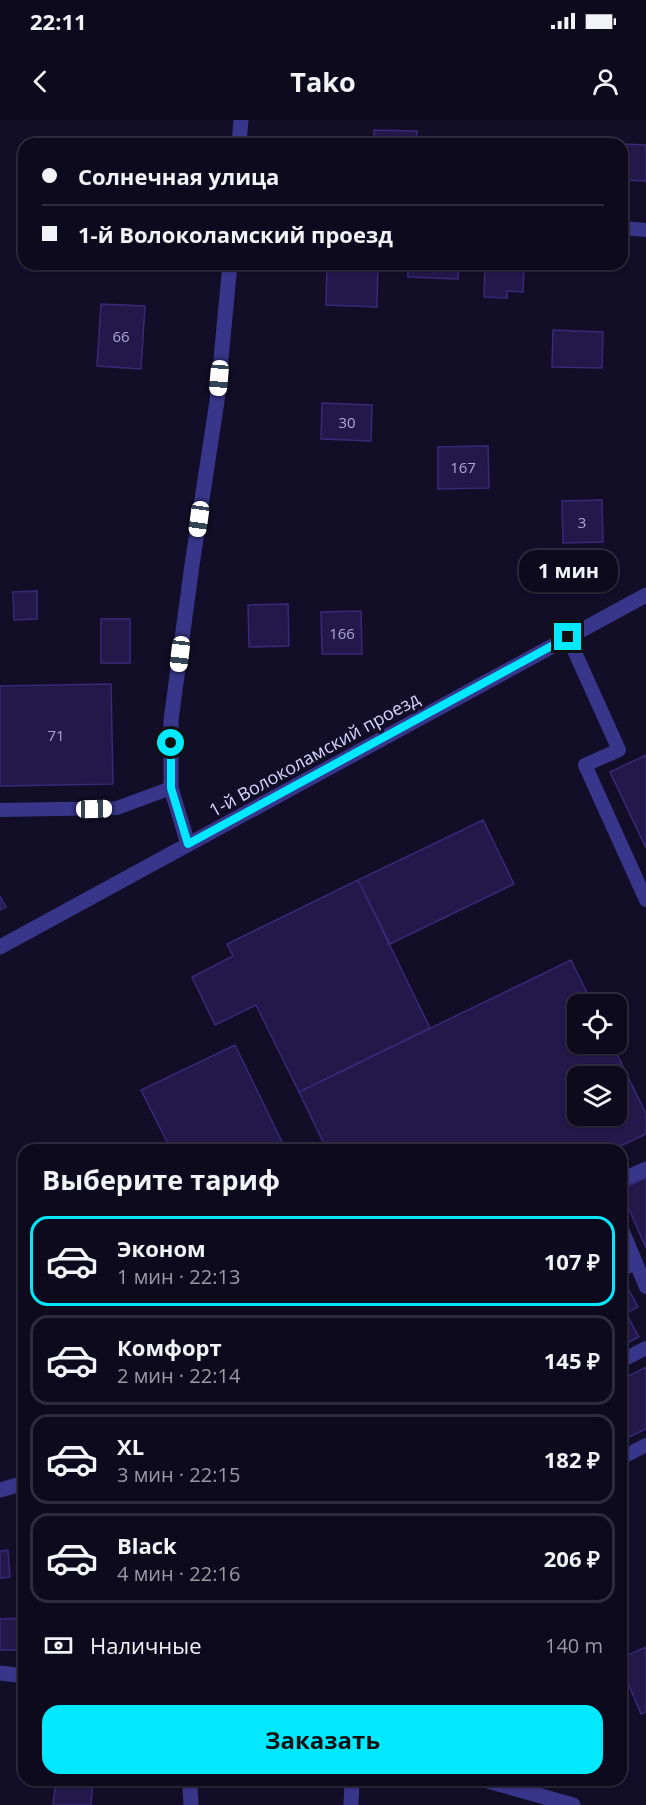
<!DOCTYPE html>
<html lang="ru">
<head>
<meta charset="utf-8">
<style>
	body { margin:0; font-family:"Open Sans",sans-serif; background:#1c182b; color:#f1f3f6; height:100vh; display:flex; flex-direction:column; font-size:22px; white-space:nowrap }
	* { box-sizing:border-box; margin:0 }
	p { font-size:20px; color:#9b9aa4 }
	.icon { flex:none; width:33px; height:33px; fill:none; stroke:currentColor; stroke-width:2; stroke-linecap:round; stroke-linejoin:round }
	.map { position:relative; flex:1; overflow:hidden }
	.panel { position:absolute; left:18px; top:1024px; width:609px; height:642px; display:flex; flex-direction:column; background:#0e0a1e; border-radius:18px; box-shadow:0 2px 4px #0004,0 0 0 2px #2e2b3c }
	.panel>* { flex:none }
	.top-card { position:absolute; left:18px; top:18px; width:610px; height:132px; border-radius:18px; box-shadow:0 2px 4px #0004,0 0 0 2px #2e2b3c; display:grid; align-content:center; height:132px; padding:0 24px; background:#0e0a1e }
	.controls { position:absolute; left:567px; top:874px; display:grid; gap:12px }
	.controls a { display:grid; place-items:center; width:60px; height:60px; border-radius:12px; background:#0e0a1e; box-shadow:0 2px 4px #0004,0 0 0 2px #2e2b3c; font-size:30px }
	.end { position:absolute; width:27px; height:27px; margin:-14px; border:8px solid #01e8ff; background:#111; box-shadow:0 0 0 3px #111 }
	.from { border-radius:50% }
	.bubble { position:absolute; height:42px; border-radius:18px; background:#0e0a1e; box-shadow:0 2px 4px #0004,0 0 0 2px #2e2b3c; font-size:20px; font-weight:700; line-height:42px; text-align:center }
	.car { position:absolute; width:18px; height:36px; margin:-18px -9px; border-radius:8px; box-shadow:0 0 4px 2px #0007; background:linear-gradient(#fff 24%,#345 0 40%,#fff 0 76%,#345 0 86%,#fff 0) }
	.top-card b { display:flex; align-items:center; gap:21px; height:57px; font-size:22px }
	.top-card b+b { border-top:2px solid #2e2b3c }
	.top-card i { width:15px; height:15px; background:#f1f3f6 }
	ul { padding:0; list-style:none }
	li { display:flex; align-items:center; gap:18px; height:90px; margin:0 12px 9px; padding:0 12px; border:3px solid #2e2b3c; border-radius:18px }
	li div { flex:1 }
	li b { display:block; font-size:22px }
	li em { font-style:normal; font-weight:700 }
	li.selected { border-color:#01e8ff }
	li>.icon { width:54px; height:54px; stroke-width:1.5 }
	h2 { padding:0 24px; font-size:27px; line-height:72px }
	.pay { display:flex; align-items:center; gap:15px; height:66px; padding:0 24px; font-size:22px }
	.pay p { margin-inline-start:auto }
	.primary-button { display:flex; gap:12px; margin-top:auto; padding:12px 24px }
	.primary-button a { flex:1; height:69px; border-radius:18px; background:#01e8ff; color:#111; font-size:24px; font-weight:700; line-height:69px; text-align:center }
	.status { display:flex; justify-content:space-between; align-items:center; height:42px; padding:0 30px; background:#0e0a1e; direction:ltr }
	.status svg { height:16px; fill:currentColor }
	header { display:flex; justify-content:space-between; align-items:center; height:78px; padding:0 24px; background:#0e0a1e; font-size:27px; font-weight:700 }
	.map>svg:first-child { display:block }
	.building { fill:#22194a; stroke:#382978; stroke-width:1.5; fill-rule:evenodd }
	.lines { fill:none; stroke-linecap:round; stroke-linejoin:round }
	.service { stroke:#38368a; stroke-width:14 }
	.minor { stroke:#38368a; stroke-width:15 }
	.route { stroke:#01e8ff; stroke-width:8 }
	.labels { text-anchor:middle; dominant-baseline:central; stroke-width:6; stroke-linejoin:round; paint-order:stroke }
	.number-label { font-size:15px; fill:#aba6d2 }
	.street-label { font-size:18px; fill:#d9d5ff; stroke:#120e28 }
</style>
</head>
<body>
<div class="status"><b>22:11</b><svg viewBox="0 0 49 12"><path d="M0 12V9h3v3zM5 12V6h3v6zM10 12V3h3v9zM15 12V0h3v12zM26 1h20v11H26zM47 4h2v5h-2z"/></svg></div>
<header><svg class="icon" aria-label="back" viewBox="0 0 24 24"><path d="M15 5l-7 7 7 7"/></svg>Tako<svg class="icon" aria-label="person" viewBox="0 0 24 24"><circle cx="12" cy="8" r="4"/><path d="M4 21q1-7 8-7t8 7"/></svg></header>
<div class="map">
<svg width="646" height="1685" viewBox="0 0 646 1685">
	<rect width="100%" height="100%" fill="#120e28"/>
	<path class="building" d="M374,10L417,11L416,24H374Z
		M622,24L646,25V61L622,60Z
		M327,144H378L377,187L326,185Z
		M408,144H459L458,159L408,157Z
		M485,144L524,145L523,172L507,171V178L484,177Z
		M101,184L145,186L141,249L97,246Z
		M553,210L603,212L602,248L552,247Z
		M322,283L372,285L371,321L321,319Z
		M488,326L489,368L438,369V327Z
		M602,380L603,422L563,423L562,381Z
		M37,471V499L14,500L13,472Z
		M288,484L289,526L249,527L248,485Z
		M361,491L362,534H322L321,492Z
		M101,499H130V543H101Z
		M111,564L113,664L0,666V566Z
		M646,635V728L610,652Z
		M483,700L514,764L390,824L358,760Z
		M358,760L430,908L299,972L256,885L215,905L192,857L233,836L227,824Z
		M0,776L6,787L0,790Z
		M571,840L593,885H578V924H612L646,994V1014L612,1030H327L299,972ZM578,957H616V996H578Z
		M235,925L286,1030H171L141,970Z
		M645,1058L646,1060V1128L621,1071V1069Z
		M625,1163L638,1187L626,1193L639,1217L621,1226V1165Z
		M646,1247V1309L621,1321V1260Z
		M8,1430L10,1457L0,1458V1431Z
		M24,1498V1530H0V1499Z
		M646,1527V1592L641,1594L621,1546V1538Z
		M56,1660H93L91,1685H53Z"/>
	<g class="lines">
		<path class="service" d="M622,108L646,110
			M568,517L619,630L585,645L646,780
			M0,690L117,688L171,668
			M621,1107L646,1167
			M621,1150L635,1143
			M621,1241L646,1228
			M621,1338L646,1325"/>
		<path class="minor" d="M239,24L241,0
			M188,724L171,668V600L192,445L217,281L230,144
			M0,827L646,475
			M621,1060L646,1049
			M0,1370L24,1363
			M0,1553L24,1556
			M484,1660L573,1685
			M190,1667L191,1685
			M351,1685L352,1660"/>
	</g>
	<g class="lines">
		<path class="route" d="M171,623V668L188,724L568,517"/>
	</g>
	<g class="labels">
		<g class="number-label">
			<text x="121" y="216">66</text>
			<text x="347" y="302">30</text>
			<text x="463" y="347">167</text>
			<text x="582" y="402">3</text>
			<text x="342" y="513">166</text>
			<text x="56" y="615">71</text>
		</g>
		<g class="street-label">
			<text transform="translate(314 634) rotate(-29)">1-й Волоколамский проезд</text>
		</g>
	</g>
</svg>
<div class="controls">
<a><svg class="icon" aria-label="locate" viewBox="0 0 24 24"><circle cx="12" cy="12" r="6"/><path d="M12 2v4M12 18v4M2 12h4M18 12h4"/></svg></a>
<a><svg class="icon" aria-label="layers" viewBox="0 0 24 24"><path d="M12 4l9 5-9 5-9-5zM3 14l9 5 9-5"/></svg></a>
</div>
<i class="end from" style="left:171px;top:623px"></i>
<i class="end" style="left:568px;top:517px"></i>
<div class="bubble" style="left:519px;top:430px;width:99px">1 мин</div>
<i class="car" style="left:219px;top:258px;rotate:185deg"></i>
<i class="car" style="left:199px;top:399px;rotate:188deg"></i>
<i class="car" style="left:180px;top:534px;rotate:187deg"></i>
<i class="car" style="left:94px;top:689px;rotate:89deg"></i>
<div class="top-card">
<b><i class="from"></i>Солнечная улица</b>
<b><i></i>1-й Волоколамский проезд</b>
</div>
<section class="panel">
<h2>Выберите тариф</h2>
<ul>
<li class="selected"><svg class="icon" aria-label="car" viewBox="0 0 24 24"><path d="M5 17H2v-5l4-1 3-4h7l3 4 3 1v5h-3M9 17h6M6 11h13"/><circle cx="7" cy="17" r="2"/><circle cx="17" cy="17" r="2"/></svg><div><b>Эконом</b><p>1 мин · 22:13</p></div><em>107 ₽</em></li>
<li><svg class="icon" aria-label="car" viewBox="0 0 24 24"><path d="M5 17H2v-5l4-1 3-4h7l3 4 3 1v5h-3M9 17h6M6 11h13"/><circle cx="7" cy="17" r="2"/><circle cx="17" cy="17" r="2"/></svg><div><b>Комфорт</b><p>2 мин · 22:14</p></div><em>145 ₽</em></li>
<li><svg class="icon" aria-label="car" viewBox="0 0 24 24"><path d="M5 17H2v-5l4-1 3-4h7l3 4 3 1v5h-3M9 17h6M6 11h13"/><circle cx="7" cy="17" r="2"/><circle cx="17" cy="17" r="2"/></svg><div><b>XL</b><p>3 мин · 22:15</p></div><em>182 ₽</em></li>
<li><svg class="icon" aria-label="car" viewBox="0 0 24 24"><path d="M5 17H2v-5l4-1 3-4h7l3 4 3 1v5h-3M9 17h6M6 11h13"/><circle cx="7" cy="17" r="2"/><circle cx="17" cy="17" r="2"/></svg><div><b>Black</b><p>4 мин · 22:16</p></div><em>206 ₽</em></li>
</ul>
<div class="pay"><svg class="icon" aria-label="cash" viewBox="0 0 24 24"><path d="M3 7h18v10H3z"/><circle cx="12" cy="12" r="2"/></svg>Наличные<p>140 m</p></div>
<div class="primary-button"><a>Заказать</a></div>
</section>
</div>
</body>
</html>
